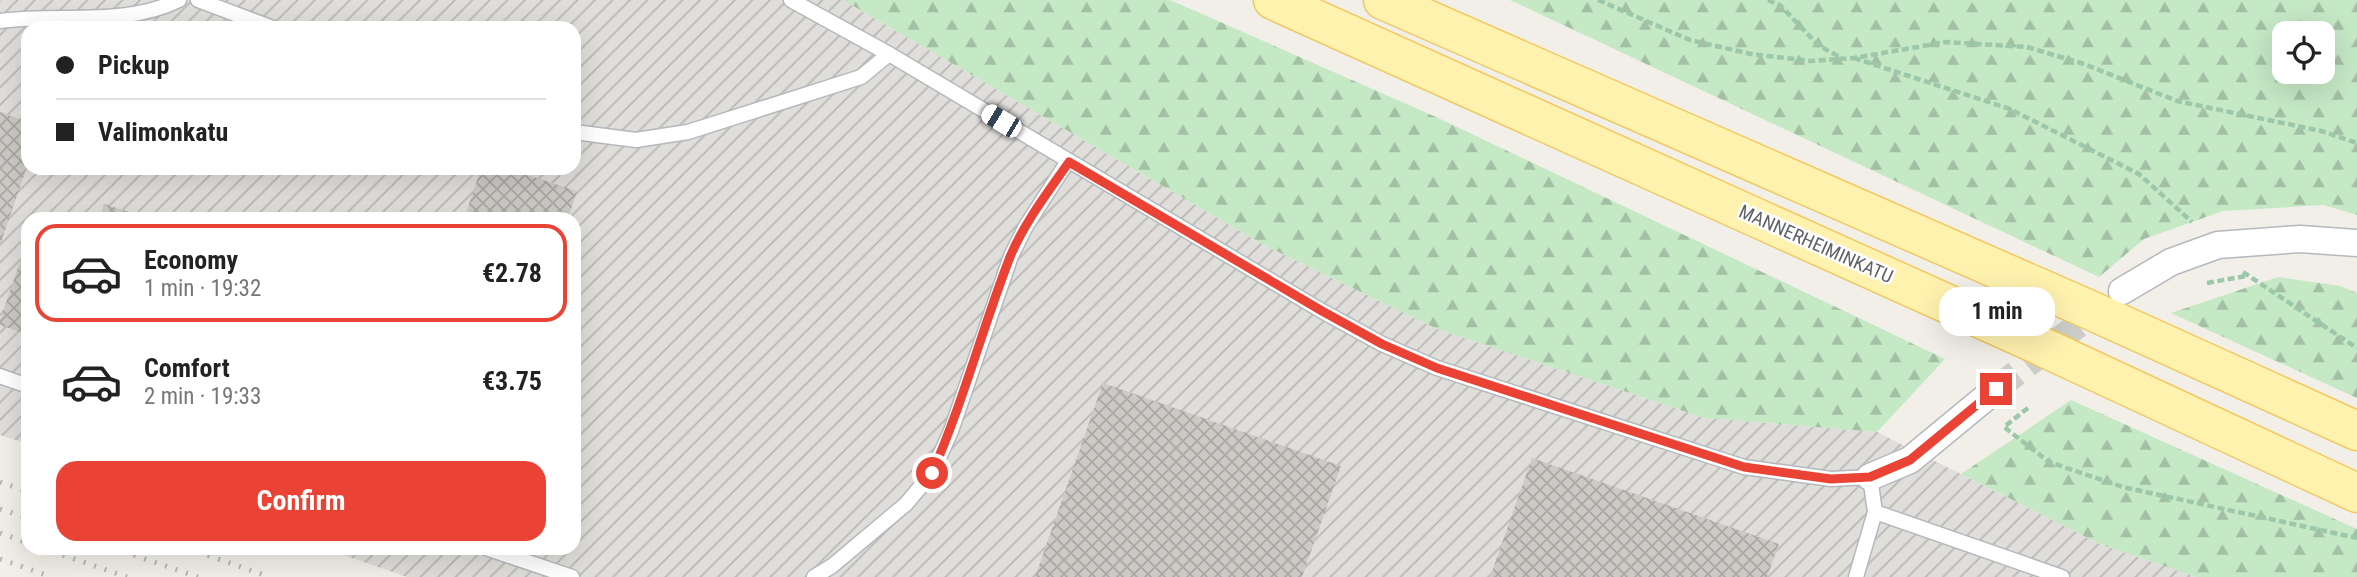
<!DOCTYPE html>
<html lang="en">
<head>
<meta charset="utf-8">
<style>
	body { margin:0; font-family:"Roboto Condensed",sans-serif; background:#f6f6f6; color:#222; height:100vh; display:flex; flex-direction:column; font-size:26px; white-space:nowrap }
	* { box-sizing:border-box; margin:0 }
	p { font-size:23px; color:#767676 }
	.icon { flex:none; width:38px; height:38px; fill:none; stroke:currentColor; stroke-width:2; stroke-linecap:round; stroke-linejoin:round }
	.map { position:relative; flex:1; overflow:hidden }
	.panel { position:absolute; left:21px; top:212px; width:560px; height:343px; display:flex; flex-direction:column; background:#fff; border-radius:21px; box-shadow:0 7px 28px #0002 }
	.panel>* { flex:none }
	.hud { position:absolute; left:21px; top:21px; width:560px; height:154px; border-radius:21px; box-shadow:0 7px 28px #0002; display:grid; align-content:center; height:154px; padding:0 35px; background:#fff }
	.controls { position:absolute; left:2272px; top:21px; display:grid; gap:14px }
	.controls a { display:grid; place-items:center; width:63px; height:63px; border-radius:14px; background:#fff; box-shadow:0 7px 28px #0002; font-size:35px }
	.end { position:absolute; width:32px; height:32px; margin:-16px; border:9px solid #ea4335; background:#fff; box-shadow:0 0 0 4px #fff }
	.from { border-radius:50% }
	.bubble { position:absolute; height:49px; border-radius:21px; background:#fff; box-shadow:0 7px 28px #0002; font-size:23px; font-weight:700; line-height:49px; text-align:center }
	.car { position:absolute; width:21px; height:42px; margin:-21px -10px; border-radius:9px; box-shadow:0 0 5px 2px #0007; background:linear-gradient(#fff 24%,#345 0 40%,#fff 0 76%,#345 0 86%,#fff 0) }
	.hud b { display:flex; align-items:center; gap:24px; height:66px; font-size:26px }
	.hud b+b { border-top:2px solid #e0e0e0 }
	.hud i { width:18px; height:18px; background:#222 }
	ul { padding:12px 0 0; list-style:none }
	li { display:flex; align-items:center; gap:21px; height:98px; margin:0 14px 10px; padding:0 21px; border:4px solid transparent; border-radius:21px }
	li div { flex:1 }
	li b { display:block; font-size:26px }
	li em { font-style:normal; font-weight:700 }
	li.active { border-color:#ea4335 }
	li>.icon { width:63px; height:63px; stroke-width:1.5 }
	.primary-button { display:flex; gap:14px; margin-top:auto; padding:14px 35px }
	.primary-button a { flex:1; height:80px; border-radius:21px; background:#ea4335; color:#fff; font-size:28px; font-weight:700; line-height:80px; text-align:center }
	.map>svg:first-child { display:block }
	.industrial { fill:url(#industrial-furrows); fill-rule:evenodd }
	.forest { fill:url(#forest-firs); fill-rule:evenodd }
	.building { fill:url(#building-cross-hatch) }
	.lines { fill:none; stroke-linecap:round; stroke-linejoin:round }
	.street-tunnel { stroke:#ccccc8; stroke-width:26; stroke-dasharray:26 13; stroke-linecap:butt }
	.lane-casing { stroke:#b5b8bc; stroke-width:17 }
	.street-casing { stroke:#b5b8bc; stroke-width:29 }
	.primary-casing { stroke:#f2c960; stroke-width:41 }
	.path { stroke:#9cc7a9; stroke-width:4.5; stroke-dasharray:7 3.5; stroke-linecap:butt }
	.lane { stroke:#fff; stroke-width:14 }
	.street { stroke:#fff; stroke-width:26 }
	.primary { stroke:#fff2af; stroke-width:38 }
	.rail { stroke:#b6b7b8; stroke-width:5; stroke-dasharray:2 9; stroke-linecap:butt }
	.route { stroke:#ea4335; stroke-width:9 }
	.labels { text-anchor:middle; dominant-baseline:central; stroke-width:5; stroke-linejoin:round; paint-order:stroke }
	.street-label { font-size:19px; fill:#5f6368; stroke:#fff }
</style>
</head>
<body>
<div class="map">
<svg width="2357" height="577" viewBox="0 0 2357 577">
	<defs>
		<pattern id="industrial-furrows" width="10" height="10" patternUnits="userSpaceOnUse" patternTransform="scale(1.75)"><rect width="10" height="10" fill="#e0deda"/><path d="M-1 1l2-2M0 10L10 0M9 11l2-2" fill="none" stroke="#b9b8b5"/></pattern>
		<pattern id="forest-firs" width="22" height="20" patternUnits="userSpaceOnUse" patternTransform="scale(1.75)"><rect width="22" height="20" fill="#c5e8c5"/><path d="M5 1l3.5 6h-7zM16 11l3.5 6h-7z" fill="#a3c0a4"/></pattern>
		<pattern id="building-cross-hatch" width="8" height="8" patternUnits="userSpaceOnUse" patternTransform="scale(1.75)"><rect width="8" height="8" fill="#cccac5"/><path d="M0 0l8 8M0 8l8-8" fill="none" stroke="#a9a8a4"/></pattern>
	</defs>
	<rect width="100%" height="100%" fill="#f1efe8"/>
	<path class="industrial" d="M0,0H843L1264,245L1437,329L1705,418L1877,432L2100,544L2196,577H407L323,548H574V219H28V444L0,435ZM28,28H574V168H28Z"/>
	<path class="forest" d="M843,0H1170L1436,117L1945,359L1877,432L1705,418L1437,329L1264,245Z
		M1510,0H2357V215L2324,205L2223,211L2144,239L2099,277ZM2322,33V72H2284V33Z
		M2278,277L2340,286L2357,293V398L2171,313Z
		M2071,400L2357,529V577H2196L2100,544L1961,474Z"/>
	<path class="building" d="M0,112L28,122V164L0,245Z
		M481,168H506L577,191L568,219H464Z
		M104,204L148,218V219H99Z
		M28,239V335L0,325V320Z
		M1103,383L1341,466L1302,577H1035Z
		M1532,458L1779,544L1767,577H1490Z"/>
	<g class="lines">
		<path class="street-tunnel" d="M1996,389L2105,304"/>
		<g class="lane-casing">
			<path id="lane" d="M198,0L273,28
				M791,0L889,54L1322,311L1382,344L1437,368L1744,467L1831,479L1870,477L1875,512L1856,577
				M0,21C60,13 124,27 179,0
				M574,132L636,140L688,132L861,77L889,54
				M0,376L28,386
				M1875,512L2062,577
				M486,548L572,577
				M814,577L832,566L906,504L932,473L951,431L1011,256L1026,226L1068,161"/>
		</g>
		<g class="street-casing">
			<path id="street" d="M2122,291L2171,262L2218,245L2300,239L2357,243
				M1870,477L1910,460L1996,389"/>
		</g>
		<g class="primary-casing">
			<path id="primary" d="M1273,0L2030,341L2357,493
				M1383,0L2090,310L2357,431"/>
		</g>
		<path class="path" d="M1598,0L1690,40L1751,54L1811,61L1854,58L1946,42L2027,47L2084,64L2177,101L2321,131L2357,143
			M1768,0L1781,6L1819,46L1842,58
			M1854,58L2010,109L2139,174L2192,222
			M2243,272L2357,348
			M2207,283L2246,276
			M2028,408L2004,427L2049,462L2123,487L2357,538"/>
		<use href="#lane" class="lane"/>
		<use href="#street" class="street"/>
		<use href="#primary" class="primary"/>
		<path class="rail" d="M0,482L28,492
			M0,509L28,518
			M0,533L28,543
			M42,548L127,577
			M113,548L198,577
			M187,548L270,577
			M0,559L52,577"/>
	</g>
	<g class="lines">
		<path class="route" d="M932,473C963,403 982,329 1010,257C1024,223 1048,192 1069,162L1322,311L1382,344L1437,368L1744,467L1831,479L1870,477L1910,460L1996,389"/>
	</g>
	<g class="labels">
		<g class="street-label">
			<text transform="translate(1816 244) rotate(24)">MANNERHEIMINKATU</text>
		</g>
	</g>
</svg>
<div class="controls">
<a><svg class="icon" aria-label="locate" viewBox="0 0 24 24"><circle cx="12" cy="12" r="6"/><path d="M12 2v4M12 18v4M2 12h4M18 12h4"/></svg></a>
</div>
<i class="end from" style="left:932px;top:473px"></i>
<i class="end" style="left:1996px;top:389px"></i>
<div class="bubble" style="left:1939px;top:287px;width:116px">1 min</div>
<i class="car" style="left:1001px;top:121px;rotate:301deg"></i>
<div class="hud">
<b><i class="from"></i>Pickup</b>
<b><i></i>Valimonkatu</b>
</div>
<section class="panel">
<ul>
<li class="active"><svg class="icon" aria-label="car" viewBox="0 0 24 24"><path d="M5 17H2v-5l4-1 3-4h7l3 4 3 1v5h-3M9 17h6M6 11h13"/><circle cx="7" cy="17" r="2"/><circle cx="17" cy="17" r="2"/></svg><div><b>Economy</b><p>1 min · 19:32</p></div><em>€2.78</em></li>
<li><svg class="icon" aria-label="car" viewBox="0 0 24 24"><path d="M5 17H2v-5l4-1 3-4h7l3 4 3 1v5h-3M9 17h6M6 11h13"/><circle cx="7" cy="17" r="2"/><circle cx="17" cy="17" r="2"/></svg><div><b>Comfort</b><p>2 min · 19:33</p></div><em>€3.75</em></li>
</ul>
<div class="primary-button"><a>Confirm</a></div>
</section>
</div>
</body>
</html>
